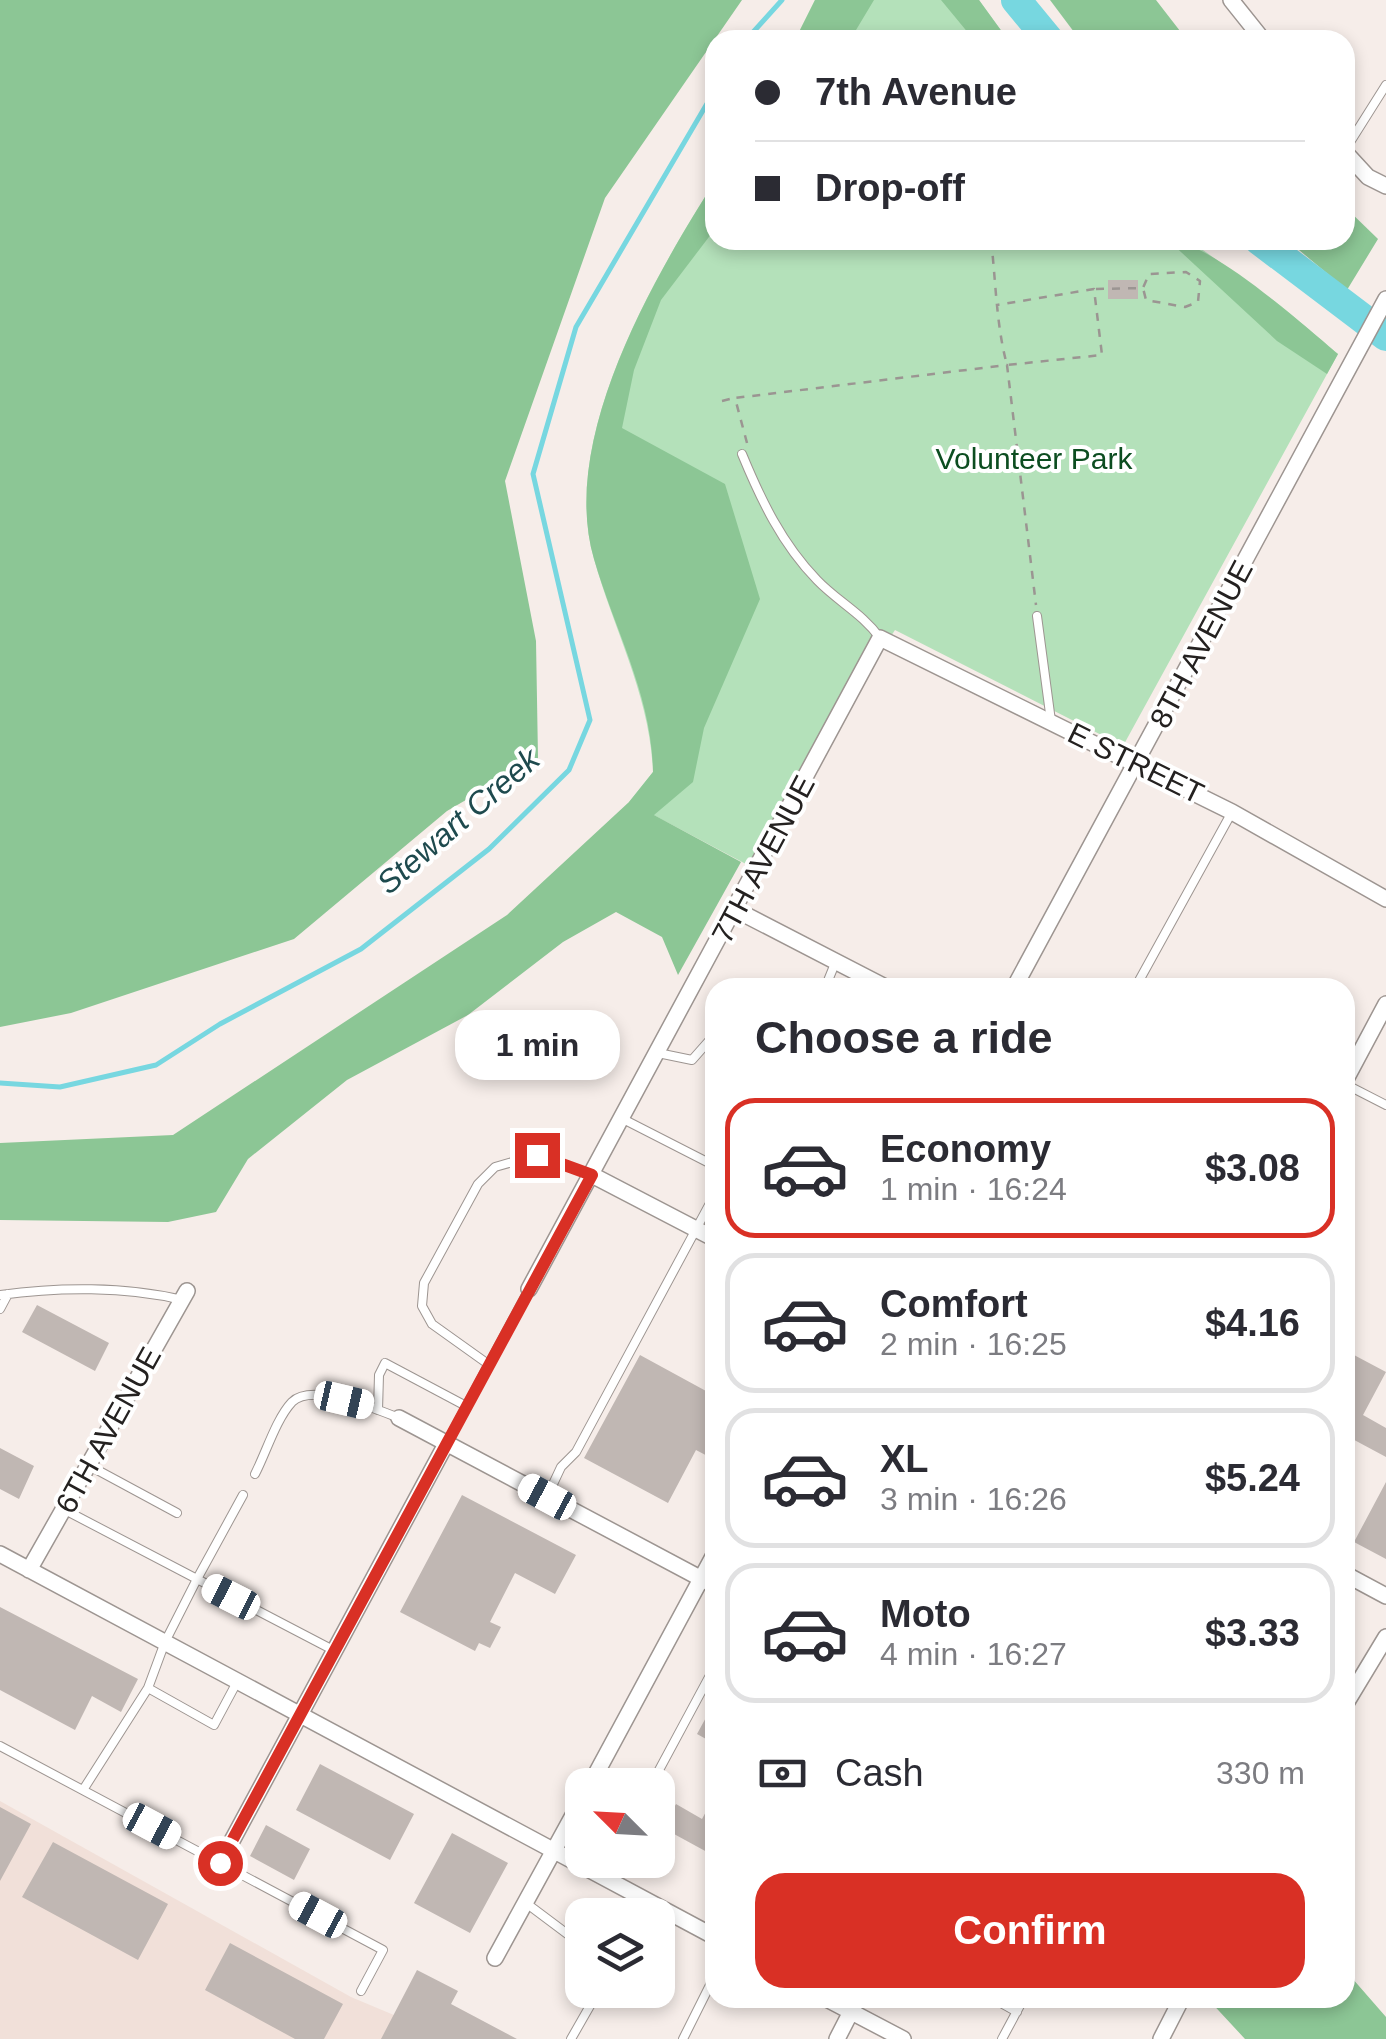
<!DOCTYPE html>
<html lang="en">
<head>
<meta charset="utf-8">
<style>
	body { margin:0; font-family:Helvetica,sans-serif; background:#f2f2f3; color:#2b2b33; height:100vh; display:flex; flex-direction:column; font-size:38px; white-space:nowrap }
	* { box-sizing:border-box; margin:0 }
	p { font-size:32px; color:#7c7c81 }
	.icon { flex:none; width:55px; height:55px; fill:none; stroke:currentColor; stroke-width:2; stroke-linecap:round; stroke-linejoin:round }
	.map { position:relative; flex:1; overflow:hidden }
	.details { position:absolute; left:705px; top:978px; width:650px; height:1030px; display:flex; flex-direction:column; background:#fff; border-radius:30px; box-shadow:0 5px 15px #0003 }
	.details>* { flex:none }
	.hud { position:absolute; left:705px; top:30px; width:650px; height:220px; border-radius:30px; box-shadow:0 5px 15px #0003; display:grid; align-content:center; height:220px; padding:0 50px; background:#fff }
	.needle { width:65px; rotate:294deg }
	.controls { position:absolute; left:565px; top:1768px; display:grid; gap:20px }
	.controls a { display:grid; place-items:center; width:110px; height:110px; border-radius:20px; background:#fff; box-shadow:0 5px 15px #0003; font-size:50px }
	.end { position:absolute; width:45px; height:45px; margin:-22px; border:12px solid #d93025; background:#fff; box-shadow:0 0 0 5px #fff }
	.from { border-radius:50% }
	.bubble { position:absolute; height:70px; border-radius:30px; background:#fff; box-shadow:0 5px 15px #0003; font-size:32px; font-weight:800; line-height:70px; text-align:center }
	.car { position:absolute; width:30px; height:60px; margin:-30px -15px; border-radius:12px; box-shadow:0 0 8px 2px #0007; background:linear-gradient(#fff 24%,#345 0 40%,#fff 0 76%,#345 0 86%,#fff 0) }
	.hud b { display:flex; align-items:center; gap:35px; height:95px; font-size:38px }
	.hud b+b { border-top:2px solid #e1e1e2 }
	.hud i { width:25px; height:25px; background:#2b2b33 }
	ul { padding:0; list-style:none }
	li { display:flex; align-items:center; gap:30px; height:140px; margin:0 20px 15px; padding:0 30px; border:5px solid #e1e1e2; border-radius:30px }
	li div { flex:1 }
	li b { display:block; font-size:38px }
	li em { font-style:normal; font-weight:800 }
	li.active { border-color:#d93025 }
	li>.icon { width:90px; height:90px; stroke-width:1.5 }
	h2 { padding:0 50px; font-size:45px; line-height:120px }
	.pay { display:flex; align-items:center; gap:25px; height:110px; padding:0 50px; font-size:38px }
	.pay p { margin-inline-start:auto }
	.primary-button { display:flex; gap:20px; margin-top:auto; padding:20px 50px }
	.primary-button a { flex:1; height:115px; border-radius:30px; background:#d93025; color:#fff; font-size:40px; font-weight:800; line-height:115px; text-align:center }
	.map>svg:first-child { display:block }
	.built { fill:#f1e0d9 }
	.green { fill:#b4e1ba }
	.forest { fill:#8cc695 }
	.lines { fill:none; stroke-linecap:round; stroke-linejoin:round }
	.stream { stroke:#77d7e0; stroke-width:5 }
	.river { stroke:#77d7e0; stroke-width:30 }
	.building { fill:#c0b7b3 }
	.lane-casing { stroke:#9d9591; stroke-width:10 }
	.street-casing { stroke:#9d9591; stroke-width:18 }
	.path { stroke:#9b9592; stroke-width:2.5; stroke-dasharray:8 8; stroke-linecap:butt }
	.lane { stroke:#fff; stroke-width:8 }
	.street { stroke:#fff; stroke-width:15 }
	.route { stroke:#d93025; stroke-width:12 }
	.labels { text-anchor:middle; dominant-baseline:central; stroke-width:8; stroke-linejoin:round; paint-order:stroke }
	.park-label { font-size:30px; fill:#0c4d20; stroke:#fff }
	.street-label { font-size:30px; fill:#242120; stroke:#fff }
	.water-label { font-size:32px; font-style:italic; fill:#1e4a4e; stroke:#fff }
</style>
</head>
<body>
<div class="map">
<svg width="1386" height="2039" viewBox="0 0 1386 2039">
	<rect width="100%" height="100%" fill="#f6ede9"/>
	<path class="built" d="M0,1801L351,1997L451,2039H0Z"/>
	<path class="green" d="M815,0H979L1008,40H795Z
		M715,181V240H1189L1281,306L1338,354L1123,746L895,630L872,665L761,872L629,802L653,772C650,695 614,631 594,559C559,439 653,279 715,181Z"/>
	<path class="forest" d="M0,0H742L605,198L505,481L536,641L538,758L447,811L294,939L71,1013L0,1027Z
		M815,0H874L850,40H795Z
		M941,0H979L1008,40H974Z
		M1050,0H1156L1187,40H1080Z
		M715,181V229L661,300L634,370L622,428L725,484L760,599L704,728L693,782L654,815L741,862L678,975L662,937L616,912L563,942L468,1015L347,1080L248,1159L216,1212L168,1222L0,1220V1143L173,1135L507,915L629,802L653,772C652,696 615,631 594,559C559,440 653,279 715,181Z
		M1345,207L1378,239L1347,290L1287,240H1345Z
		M1168,240C1208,240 1304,325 1338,354L1327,374L1277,341Z
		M1345,1970L1386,2017V2039H1245L1207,1998H1345Z"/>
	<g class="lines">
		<path class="stream" d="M746,40L782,0
			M0,1083L60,1087L156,1065L220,1024L361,949L489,849L569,770L590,720L533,474L576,327L715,90"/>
		<path class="river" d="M1016,0L1049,40
			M1259,240L1386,336"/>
	</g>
	<path class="building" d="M1108,280H1138V299H1108Z
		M37,1305L109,1343L95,1371L22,1332Z
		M640,1355L706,1391L715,1374V1460L696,1450L668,1503L584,1458Z
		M1354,1355L1386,1372L1363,1415L1386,1428V1457L1345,1435V1371Z
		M0,1448L34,1466L19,1499L0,1489Z
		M1386,1482V1559L1354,1542Z
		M462,1495L576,1555L555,1594L515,1573L490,1622L501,1627L490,1648L479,1643L475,1651L400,1612Z
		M0,1607L138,1679L121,1712L92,1696L75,1730L0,1690Z
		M715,1701V1744L697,1734Z
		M320,1764L414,1814L390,1860L296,1810Z
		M715,1795V1838L707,1852L663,1828L676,1804L702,1819Z
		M0,1807L31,1824L0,1881Z
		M266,1825L310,1849L294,1880L250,1856Z
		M452,1833L508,1863L470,1933L414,1903Z
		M53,1842L168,1904L138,1960L22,1897Z
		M230,1943L343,2004L324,2039H295L205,1990Z
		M417,1970L458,1991L451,2004L517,2039H381Z"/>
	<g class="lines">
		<g class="lane-casing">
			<path id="lane" d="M1345,150L1386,85
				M742,454C761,500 782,544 817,580C837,601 863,614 880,638
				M1037,616L1051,721
				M825,988L836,961
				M1135,988L1232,812
				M658,1053L692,1060L715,1034
				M1345,1084L1386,1105
				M623,1119L715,1166
				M0,1295C57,1287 126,1286 182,1300
				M0,1309L8,1294
				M488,1364L432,1324L422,1306L424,1283L478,1184L495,1167L537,1155L589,1174
				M378,1410L379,1375L385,1363L466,1406
				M446,1444L529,1289
				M88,1465L177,1513
				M255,1474C266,1453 276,1419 292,1402C312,1382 376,1409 399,1418
				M243,1495L197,1579L335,1651
				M547,1497L561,1467L576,1452L715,1194
				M63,1509L197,1579L165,1642L148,1688L214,1725L237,1682
				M0,1746L383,1950L361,1991
				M651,1785L715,1666
				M83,1790L148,1688
				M526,1903L582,1945
				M992,1998L1017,2012
				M571,2039L599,1990
				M683,2039L715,1975
				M1002,2039L1024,1998"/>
		</g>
		<g class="street-casing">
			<path id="street" d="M1231,0L1263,40
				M1345,152L1368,177L1386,186
				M736,910L887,988
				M1014,988L1386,299
				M1345,1081L1386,1004
				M592,1175L715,1239
				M529,1289L880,638L1232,812L1386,899
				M399,1418L715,1586
				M0,1554L715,1937
				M29,1570L187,1291
				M1345,1574L1386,1596
				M1345,1705L1386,1637
				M590,1785L715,1553
				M220,1863L446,1444
				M495,1958L582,1799
				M825,1998L903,2039
				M837,2039L858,1998
				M1161,2039L1182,1998"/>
		</g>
		<path class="path" d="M991,240C996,282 996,324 1007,365L1102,355L1094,289L997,305
			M1096,289L1143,288L1149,274L1186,272L1200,281L1198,302L1185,307L1146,300L1143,288
			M722,401L734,398
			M747,443L735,398L1007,365L1036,605"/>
		<use href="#lane" class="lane"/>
		<use href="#street" class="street"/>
	</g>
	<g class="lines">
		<path class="route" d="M220,1863L592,1175L537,1155"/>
	</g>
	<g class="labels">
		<g class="park-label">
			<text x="1034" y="458">Volunteer Park</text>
		</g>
		<g class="street-label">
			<text transform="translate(1201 644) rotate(-62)">8TH AVENUE</text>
			<text transform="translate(1136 763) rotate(26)">E STREET</text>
			<text transform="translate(763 859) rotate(-62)">7TH AVENUE</text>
			<text transform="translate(108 1430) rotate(-61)">6TH AVENUE</text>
		</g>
		<g class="water-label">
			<text transform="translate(458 821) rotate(-41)">Stewart Creek</text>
		</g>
	</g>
</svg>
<div class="controls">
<a><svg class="needle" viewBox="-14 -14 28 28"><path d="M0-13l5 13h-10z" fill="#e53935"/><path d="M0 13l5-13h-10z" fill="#7c7c81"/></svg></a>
<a><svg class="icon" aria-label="layers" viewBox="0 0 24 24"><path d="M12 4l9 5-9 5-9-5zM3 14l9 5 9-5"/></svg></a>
</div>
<i class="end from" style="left:220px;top:1863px"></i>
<i class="end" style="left:537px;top:1155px"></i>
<div class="bubble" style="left:455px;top:1010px;width:165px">1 min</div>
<i class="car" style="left:344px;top:1400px;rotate:103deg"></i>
<i class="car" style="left:547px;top:1497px;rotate:298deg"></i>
<i class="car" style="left:231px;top:1597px;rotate:297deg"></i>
<i class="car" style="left:152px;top:1826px;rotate:118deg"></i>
<i class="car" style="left:318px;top:1915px;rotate:298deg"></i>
<div class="hud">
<b><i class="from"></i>7th Avenue</b>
<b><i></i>Drop-off</b>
</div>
<section class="details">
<h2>Choose a ride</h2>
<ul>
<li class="active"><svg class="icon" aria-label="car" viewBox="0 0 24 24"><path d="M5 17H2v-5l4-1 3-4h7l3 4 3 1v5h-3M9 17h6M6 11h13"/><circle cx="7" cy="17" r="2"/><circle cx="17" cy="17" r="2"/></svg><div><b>Economy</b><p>1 min · 16:24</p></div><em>$3.08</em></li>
<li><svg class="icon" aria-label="car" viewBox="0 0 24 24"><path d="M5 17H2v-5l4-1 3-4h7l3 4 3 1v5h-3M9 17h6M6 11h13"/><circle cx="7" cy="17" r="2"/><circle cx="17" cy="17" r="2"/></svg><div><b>Comfort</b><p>2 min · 16:25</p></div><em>$4.16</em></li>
<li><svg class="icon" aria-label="car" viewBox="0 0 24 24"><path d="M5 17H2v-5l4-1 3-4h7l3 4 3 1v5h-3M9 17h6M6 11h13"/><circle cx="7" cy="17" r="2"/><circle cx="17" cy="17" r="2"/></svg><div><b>XL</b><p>3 min · 16:26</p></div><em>$5.24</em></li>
<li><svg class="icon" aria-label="car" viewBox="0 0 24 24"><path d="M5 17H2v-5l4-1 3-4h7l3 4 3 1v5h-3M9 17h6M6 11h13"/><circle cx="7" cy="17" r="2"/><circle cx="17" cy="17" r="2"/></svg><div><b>Moto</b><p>4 min · 16:27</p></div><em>$3.33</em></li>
</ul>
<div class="pay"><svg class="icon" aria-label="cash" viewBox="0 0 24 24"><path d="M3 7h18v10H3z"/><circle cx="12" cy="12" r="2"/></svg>Cash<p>330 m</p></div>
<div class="primary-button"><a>Confirm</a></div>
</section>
</div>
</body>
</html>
